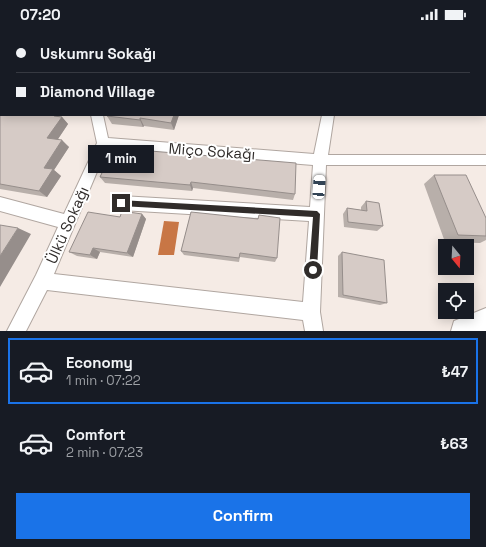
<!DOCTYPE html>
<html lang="en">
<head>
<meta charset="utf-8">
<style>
	body { margin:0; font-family:"Space Grotesk",sans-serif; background:#242831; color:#f1f3f6; height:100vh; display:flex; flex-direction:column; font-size:15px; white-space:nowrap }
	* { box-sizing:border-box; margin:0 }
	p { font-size:13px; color:#9ea1a6 }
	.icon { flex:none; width:22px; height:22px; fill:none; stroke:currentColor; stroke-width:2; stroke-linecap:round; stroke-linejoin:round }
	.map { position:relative; height:303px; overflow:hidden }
	.sheet { display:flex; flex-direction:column; background:#171b24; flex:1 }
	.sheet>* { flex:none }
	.banner { position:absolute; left:0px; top:0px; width:486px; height:88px; box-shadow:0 2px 10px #0003; display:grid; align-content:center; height:88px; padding:0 16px; background:#171b24 }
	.needle { width:26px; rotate:162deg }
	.fabs { position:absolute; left:438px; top:211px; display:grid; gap:8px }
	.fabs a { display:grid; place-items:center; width:36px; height:36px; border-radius:0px; background:#171b24; box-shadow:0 2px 10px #0003; font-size:20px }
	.end { position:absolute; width:18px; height:18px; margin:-9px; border:5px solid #302c2a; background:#fff; box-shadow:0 0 0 2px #fff }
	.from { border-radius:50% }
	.bubble { position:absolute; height:28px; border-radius:0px; background:#171b24; box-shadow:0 2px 10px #0003; font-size:13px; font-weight:700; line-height:28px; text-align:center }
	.car { position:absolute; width:12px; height:24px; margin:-12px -6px; border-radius:5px; box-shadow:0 0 3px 1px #0007; background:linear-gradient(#fff 24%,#345 0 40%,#fff 0 76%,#345 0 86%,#fff 0) }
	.banner b { display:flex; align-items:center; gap:14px; height:38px; font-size:15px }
	.banner b+b { border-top:1px solid #363941 }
	.banner i { width:10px; height:10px; background:#f1f3f6 }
	ul { padding:7px 0 0; list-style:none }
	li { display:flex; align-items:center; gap:12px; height:66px; margin:0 8px 6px; padding:0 8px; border:2px solid transparent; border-radius:0px }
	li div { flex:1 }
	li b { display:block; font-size:15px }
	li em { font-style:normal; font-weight:700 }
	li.selected { border-color:#1a73e8 }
	li>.icon { width:36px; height:36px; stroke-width:1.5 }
	.action { display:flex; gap:8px; margin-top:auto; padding:8px 16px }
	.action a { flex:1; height:46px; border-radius:0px; background:#1a73e8; color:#fff; font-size:16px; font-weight:700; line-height:46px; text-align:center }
	.status { display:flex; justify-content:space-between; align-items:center; height:28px; padding:0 20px; background:#171b24; direction:ltr }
	.status svg { height:11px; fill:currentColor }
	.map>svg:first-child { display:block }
	.water { fill:#c87645 }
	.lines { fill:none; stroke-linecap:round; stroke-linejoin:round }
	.minor-casing { stroke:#b0a6a0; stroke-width:2 }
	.secondary-casing { stroke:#b0a6a0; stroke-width:2 }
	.minor { fill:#fff; fill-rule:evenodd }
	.secondary { fill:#fff; fill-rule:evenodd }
	.wall { fill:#b8afaa }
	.shaded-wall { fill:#968e8b }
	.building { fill:#d6cbc6; stroke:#968e8b }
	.route { fill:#302c2a }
	.labels { text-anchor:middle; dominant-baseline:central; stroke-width:4; stroke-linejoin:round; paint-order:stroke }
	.street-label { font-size:15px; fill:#302c2a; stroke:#fff }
</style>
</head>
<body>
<div class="status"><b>07:20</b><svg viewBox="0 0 49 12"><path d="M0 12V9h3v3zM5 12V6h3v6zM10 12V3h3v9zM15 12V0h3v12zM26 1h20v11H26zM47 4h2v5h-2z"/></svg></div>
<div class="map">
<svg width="486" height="303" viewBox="0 0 486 303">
	<rect width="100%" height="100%" fill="#f5ebe5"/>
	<path class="water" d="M164,193L179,194L174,227H158Z"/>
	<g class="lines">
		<g class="minor-casing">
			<path id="minor" d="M99,0H109V1H99Z
				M255,0H265L254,1Z
				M336,0H346V1H336Z
				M0,10H1V16H0Z
				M485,21H486V27H485Z
				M0,46H1V54H0Z
				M91,87H103L108,110L314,126L322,87H334L328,127H486V137H326L320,284L323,303H305L303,292L47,262L26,303H7L36,247L58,199L0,183V169L64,186L97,115ZM107,120L313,137L310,179L121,168L116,170L114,175L116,180L121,182L309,193L303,274L54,246Z"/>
		</g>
		<g class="secondary-casing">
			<path id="secondary" d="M486,280V303H451L454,293Z"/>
		</g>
		<use href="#minor" class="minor"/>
		<use href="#secondary" class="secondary"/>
	</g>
	<path class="wall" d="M1,23V44H0V24Z
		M0,76L1,87H57V88L62,89L68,96L58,111L69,119L54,142L61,148L47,169L0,161Z
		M108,87H179L174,102L144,98L143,99L112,96L107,88Z
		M114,120L295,166L293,172L193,160L192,163L105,155L100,149Z
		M434,147L486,190V212L480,215L445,214L424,156Z
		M366,173L383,198L377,203L344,199L343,186L347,180L361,182V179Z
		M191,184L277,230L275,234L240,229L239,234L184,227L181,223Z
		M142,186L146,191L133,229L100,224L97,231L77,228L69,224L120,189Z
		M342,224L387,275L380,277L338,269V228Z"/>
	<path class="shaded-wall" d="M54,87H57L60,91L62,89L68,96L54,117L47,110Z
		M174,87H179L174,102L171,95Z
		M140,90L144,98L143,99L140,92Z
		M62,112L69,119L54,142L61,148L47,169L39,163L44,140Z
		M191,154L193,160L192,163L190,157Z
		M142,186L146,191L133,229L127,225Z
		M18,200L31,206L0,259V228Z
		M93,220L100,224L97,231L90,227Z"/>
	<path class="building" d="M117,0H147L156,1H116Z
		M271,0H310L317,1H271Z
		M1,23V37H0V24Z
		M0,76L1,77V87H54V88L62,89L47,110L62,112L44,140L53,141L39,163L0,156Z
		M108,87H174L171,95L140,90V92L107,88Z
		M114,120L296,135L295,166L191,154L190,157L100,149Z
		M434,147H466L486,190V208L458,207Z
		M366,173L379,175L383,198L348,194L347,180L367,183Z
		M122,183L142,186L127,225L93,220L90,227L69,224L88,184L120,189Z
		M191,184L258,191L259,187L280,190L277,230L240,225L239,230L181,223Z
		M0,197L18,200L0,228Z
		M342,224L384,232L387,275L343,267Z"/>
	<path class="route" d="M119,172L317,183L320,186L317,242L313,246L309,242L313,189L121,178L118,175Z"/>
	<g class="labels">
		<g class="street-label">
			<text transform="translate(212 123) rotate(4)">Miço Sokağı</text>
			<text transform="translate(67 197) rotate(-66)">Ülkü Sokağı</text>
		</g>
	</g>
</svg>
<div class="fabs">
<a><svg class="needle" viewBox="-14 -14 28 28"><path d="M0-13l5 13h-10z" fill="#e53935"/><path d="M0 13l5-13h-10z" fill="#9ea1a6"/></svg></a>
<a><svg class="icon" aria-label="locate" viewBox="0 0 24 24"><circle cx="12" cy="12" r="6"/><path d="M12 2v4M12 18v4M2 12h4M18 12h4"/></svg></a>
</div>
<i class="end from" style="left:313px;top:242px"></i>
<i class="end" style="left:121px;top:175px"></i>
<div class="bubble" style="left:88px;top:117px;width:66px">1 min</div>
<i class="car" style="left:319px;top:159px;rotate:4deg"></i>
<div class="banner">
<b><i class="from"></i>Uskumru Sokağı</b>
<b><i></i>Diamond Village</b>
</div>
</div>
<section class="sheet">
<ul>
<li class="selected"><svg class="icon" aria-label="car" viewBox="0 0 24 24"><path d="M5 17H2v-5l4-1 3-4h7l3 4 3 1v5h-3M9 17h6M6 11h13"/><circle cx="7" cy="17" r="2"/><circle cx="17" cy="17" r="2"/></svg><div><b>Economy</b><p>1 min · 07:22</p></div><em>₺47</em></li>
<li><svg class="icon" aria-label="car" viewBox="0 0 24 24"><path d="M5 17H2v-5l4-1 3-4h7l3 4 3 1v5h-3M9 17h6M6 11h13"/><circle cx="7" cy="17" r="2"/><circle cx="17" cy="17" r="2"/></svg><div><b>Comfort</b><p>2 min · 07:23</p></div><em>₺63</em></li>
</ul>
<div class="action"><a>Confirm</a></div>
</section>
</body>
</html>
